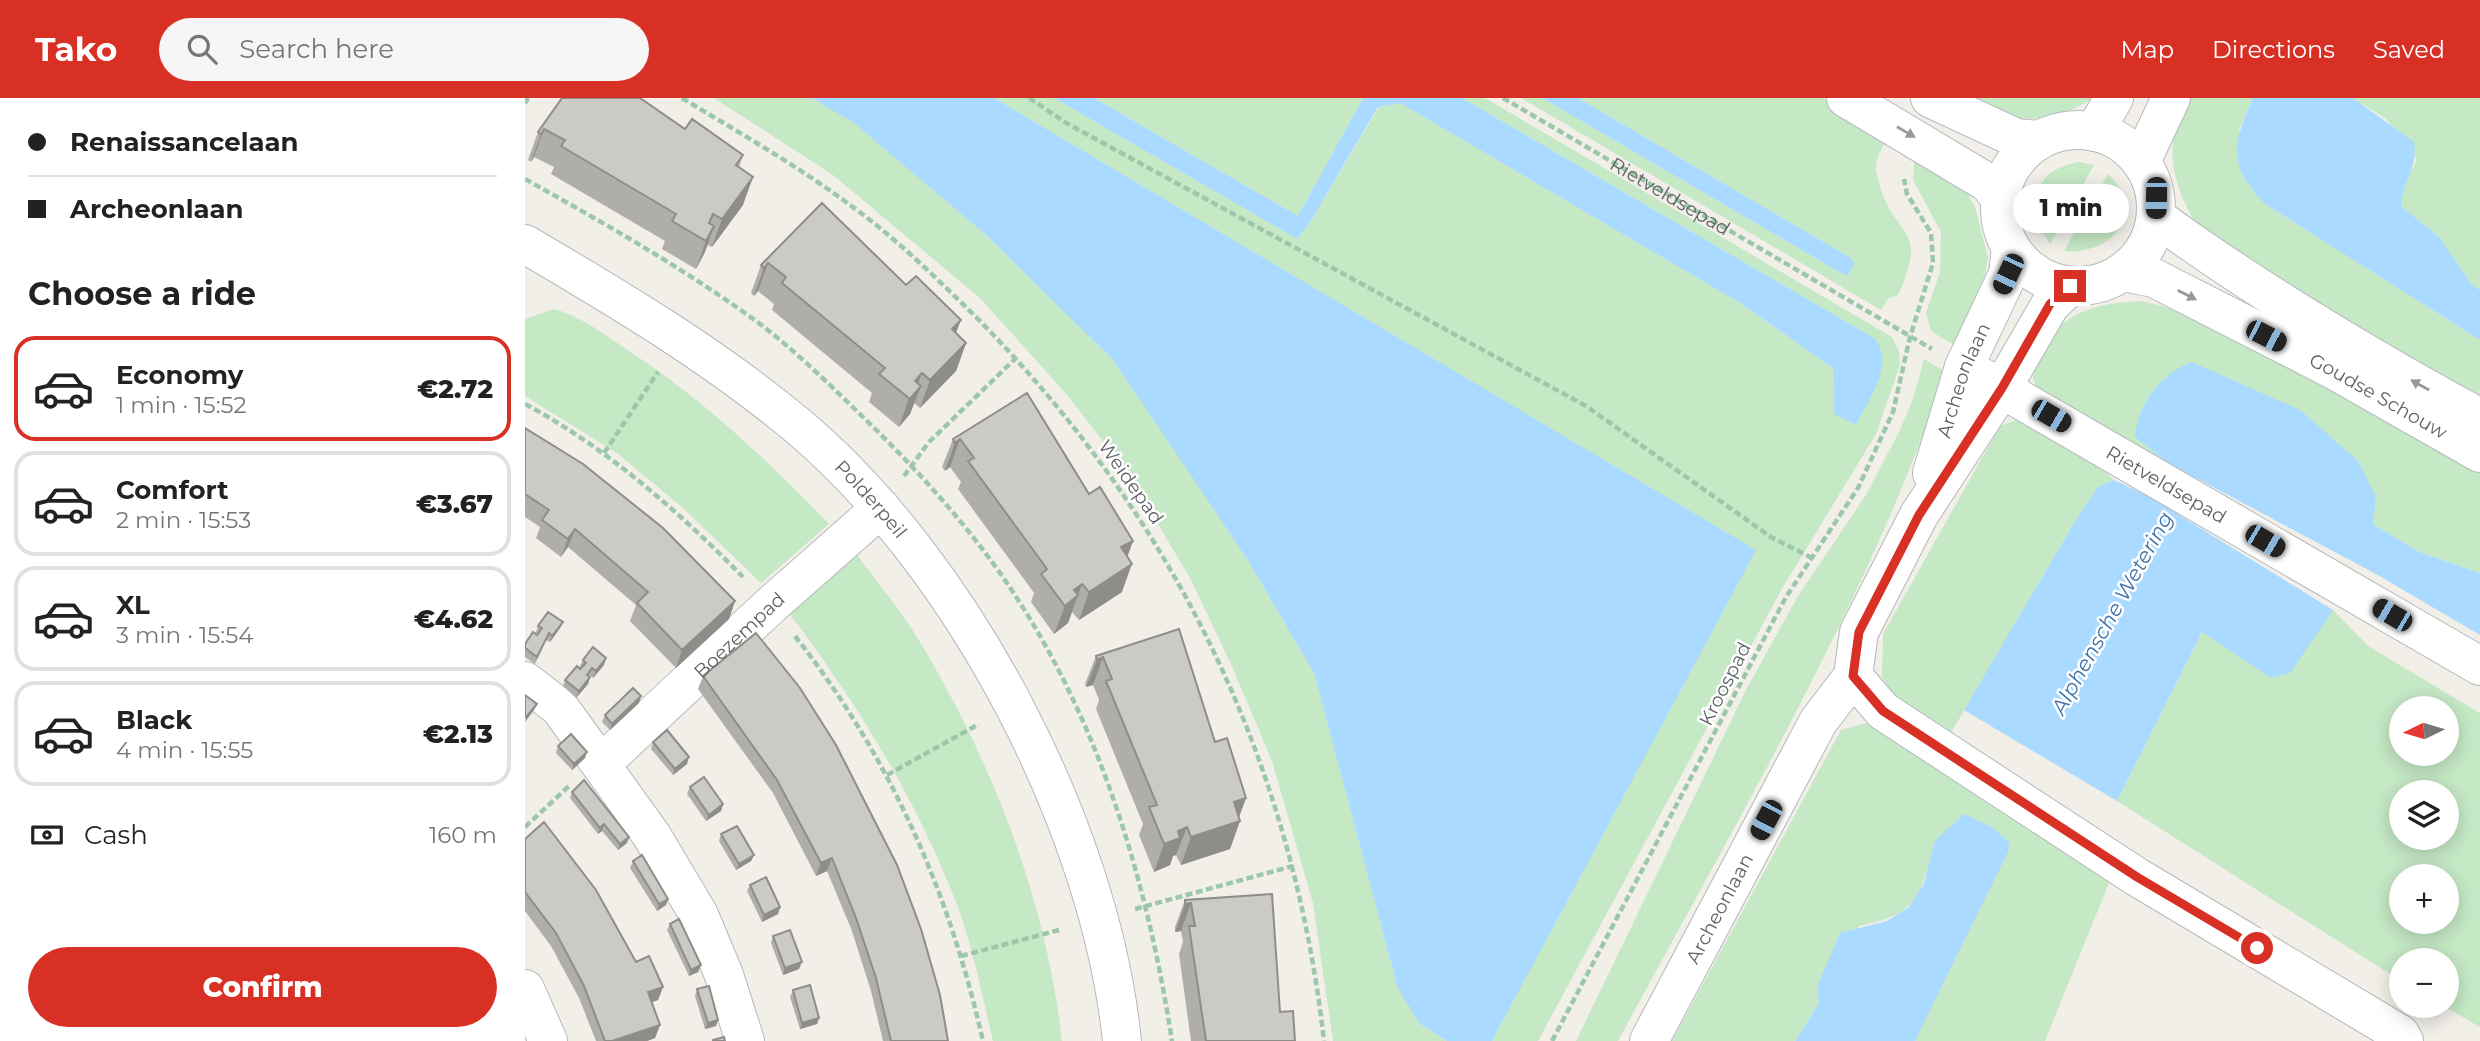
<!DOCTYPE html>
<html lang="en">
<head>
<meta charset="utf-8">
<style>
	body { margin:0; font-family:Montserrat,sans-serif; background:#f6f6f6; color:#222; height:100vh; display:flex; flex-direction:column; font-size:26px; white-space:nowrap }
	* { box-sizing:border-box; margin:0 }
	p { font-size:23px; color:#767676 }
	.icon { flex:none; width:38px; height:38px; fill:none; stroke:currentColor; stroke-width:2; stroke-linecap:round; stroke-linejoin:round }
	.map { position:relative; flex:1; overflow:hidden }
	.sheet { display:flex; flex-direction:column; background:#fff; width:525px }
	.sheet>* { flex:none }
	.banner { display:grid; align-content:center; height:154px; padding:0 28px; background:#fff }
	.needle { width:46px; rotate:265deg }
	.controls { position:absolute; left:1864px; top:598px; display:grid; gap:14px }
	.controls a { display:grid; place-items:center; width:70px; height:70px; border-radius:50%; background:#fff; box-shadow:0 4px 18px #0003; font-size:35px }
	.end { position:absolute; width:32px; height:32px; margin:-16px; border:9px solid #d93025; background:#fff; box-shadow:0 0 0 4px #fff }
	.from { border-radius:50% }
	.bubble { position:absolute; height:49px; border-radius:24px; background:#fff; box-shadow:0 4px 18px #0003; font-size:23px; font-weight:800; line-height:49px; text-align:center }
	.car { position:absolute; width:21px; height:42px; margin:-21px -10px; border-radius:9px; box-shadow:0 0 5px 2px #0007; background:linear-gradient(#222 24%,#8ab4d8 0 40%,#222 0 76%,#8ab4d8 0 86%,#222 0) }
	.banner b { display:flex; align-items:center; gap:24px; height:66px; font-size:26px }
	.banner b+b { border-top:2px solid #e0e0e0 }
	.banner i { width:18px; height:18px; background:#222 }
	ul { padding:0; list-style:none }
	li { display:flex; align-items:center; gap:21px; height:105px; margin:0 14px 10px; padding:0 14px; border:4px solid #e0e0e0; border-radius:21px }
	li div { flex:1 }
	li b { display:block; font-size:26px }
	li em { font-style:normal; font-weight:800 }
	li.active { border-color:#d93025 }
	li>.icon { width:63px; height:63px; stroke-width:1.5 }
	h2 { padding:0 28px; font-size:32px; line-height:84px }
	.pay { display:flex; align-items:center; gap:18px; height:77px; padding:0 28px; font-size:26px }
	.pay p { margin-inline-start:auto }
	.cta { display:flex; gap:14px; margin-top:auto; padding:14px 28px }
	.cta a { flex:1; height:80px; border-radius:42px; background:#d93025; color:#fff; font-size:28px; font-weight:800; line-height:80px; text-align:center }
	header { display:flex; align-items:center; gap:42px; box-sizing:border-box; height:98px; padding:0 35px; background:#d93025; color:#fff }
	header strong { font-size:33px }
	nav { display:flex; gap:38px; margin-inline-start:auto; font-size:24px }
	.search { width:490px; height:63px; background:#f6f6f6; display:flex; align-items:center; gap:18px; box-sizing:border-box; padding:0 24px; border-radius:38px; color:#767676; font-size:26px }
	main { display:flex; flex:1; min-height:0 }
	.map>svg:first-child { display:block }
	.green { fill:#c5e8c5; fill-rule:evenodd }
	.water { fill:#aadaff }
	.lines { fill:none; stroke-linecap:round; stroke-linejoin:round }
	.stream { stroke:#aadaff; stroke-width:12 }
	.minor-casing { stroke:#b5b8bc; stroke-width:40 }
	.secondary-casing { stroke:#b6babf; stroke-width:40 }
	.path { stroke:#9cc7a9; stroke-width:4.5; stroke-dasharray:7 3.5; stroke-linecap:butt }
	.minor { stroke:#fff; stroke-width:38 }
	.secondary { stroke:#fff; stroke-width:38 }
	.wall { fill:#afaea9 }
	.shaded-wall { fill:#8f8d8a }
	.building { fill:#cccac5; stroke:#8f8d8a; stroke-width:2 }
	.oneway { fill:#979a9d }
	.route { stroke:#d93025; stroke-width:9 }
	.labels { text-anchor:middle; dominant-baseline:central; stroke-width:5; stroke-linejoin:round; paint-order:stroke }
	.street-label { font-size:19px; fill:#5f6368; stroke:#fff }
	.water-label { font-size:21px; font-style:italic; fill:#4174aa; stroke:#fff }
</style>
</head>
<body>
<header>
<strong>Tako</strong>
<div class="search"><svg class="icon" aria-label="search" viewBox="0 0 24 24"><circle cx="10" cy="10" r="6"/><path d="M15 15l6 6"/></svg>Search here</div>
<nav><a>Map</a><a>Directions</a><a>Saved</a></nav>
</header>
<main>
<section class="sheet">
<div class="banner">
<b><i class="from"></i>Renaissancelaan</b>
<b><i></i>Archeonlaan</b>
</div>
<h2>Choose a ride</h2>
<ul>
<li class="active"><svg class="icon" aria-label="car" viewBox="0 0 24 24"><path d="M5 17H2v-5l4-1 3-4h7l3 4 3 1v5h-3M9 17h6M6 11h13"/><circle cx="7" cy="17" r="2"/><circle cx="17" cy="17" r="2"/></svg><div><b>Economy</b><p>1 min · 15:52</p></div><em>€2.72</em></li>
<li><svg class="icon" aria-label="car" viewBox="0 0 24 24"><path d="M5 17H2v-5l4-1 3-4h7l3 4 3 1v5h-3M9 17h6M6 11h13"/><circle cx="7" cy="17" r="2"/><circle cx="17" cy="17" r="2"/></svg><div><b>Comfort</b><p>2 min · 15:53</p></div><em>€3.67</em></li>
<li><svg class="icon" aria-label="car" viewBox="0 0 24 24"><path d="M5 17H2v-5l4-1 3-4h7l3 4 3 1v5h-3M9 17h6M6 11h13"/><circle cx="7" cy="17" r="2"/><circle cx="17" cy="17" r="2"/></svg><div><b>XL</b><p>3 min · 15:54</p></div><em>€4.62</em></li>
<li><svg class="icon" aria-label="car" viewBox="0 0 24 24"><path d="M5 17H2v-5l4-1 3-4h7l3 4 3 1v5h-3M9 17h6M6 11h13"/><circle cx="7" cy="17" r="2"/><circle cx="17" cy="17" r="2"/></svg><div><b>Black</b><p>4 min · 15:55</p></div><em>€2.13</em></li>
</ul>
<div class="pay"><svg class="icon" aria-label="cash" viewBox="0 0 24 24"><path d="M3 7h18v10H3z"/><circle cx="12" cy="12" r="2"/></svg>Cash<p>160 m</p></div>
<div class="cta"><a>Confirm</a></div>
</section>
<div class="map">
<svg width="1955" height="943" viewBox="0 0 1955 943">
	<rect width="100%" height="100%" fill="#f1efe8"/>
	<path class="green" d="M189,0H287L329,24L460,136L589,263L722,461L789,575L873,891L895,926L922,943H808L788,805L747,663L706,566L665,480L602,374L543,298L456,201L308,77Z
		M469,0H529L772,141L784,126L854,9L875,5L1215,205L1308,270L1309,316L1349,240L937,0H960L1367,239L1374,253L1375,267L1351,336L1258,489L1013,943H967L1230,452Z
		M569,0H838L773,118Z
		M996,0H1017L1321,178L1326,160L1053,0H1298L1363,38C1359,47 1351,59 1351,68C1350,73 1353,79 1354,84C1367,140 1406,125 1373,197L1363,201L1356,212Z
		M1438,0H1568C1521,30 1485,25 1438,0Z
		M1656,0H1728L1714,32L1740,106L1955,242V304L1675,132C1645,84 1641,54 1656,0Z
		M1828,0H1955V192L1947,187L1914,139L1876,108L1877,88L1892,62L1861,21Z
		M1390,52L1435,82L1450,109L1463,159L1457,193L1432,249L1406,233L1401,215L1415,174L1416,134L1388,82Z
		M1554,64L1569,67L1525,146C1500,110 1506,72 1554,64Z
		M1583,76C1623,113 1588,158 1539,153Z
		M1616,203L1645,210L1955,366V475L1894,454L1848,426L1851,399L1610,339L1643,365L1514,295C1504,274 1505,263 1519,245C1544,211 1576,205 1616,203Z
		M29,211C55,218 76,234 98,249C177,300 239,359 304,426L236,485L158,410L93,356L0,298V221Z
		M1399,261L1421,274C1340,509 1210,725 1093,943H1051L1222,590L1273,498L1341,397L1374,334L1388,301Z
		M1492,322L1566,360L1589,382L1573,389L1549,425L1423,640L1379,612L1357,579L1358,536L1475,328Z
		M332,457C352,484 374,510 392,539C466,661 521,800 537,943H468C457,897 448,849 431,804C390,699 332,605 264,515Z
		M1808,512L1843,548L1955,615V929L1918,908H1922V863H1876V883L1592,703L1677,534L1787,539ZM1876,611H1922V656H1876ZM1876,695H1922V740H1876ZM1876,779H1922V824H1876Z
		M1342,625L1586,780L1520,943H1390L1484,751L1410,743C1396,797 1393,817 1334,828L1292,889L1294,905L1270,943H1147L1316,632Z"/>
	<path class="water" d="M287,0H469L1231,452L967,943H922L895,926L873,891L789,575L722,461L589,263L460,136L329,25Z
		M529,0H569L773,118L838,0H937L1349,240C1371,266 1343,302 1331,327L1309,316L1308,270L1215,205L875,5L853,9L784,126L772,141Z
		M1017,0H1053L1326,160L1330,166L1321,178Z
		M1728,0H1828L1889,44C1893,71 1878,80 1876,108L1914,139L1947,187L1955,192V242L1740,106C1702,66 1707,48 1728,0Z
		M1667,264L1775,312L1833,363L1851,399L1848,426L1894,454L1955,475V537L1851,476L1643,365L1610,339C1614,305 1634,277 1667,264Z
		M1589,382L1623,398L1808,512L1765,575L1746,580L1677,534L1592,703L1439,612L1549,425L1573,389Z
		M1439,716L1467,729L1484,744V752L1390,943H1270L1294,905L1292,889L1315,835L1362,823L1384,809L1399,785L1410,743Z"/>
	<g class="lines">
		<path class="stream" d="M1637,427L1666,375"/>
		<g class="minor-casing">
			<g id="minor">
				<path d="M1569,34L1589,0"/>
				<path d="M1616,64L1646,0"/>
				<path id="s2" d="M0,146C95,202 188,257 273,328C438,467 575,728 597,943"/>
				<path id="s3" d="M1439,269L1955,568"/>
				<path id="s4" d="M1407,375L1439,269L1483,176L1486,150"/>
				<path d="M1328,578L1358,613L1612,779L1875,936L1879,943"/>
				<path d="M0,583L35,610L127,738L174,817L199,877L220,943"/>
				<path id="s5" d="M76,666L246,507L356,410"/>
				<path d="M0,891L23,943"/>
				<path id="s6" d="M1124,943L1293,624L1328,578L1334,534L1394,417L1477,290L1525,207L1545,188"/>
			</g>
		</g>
		<g class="secondary-casing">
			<g id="secondary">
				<path d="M1321,0L1463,85L1476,101"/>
				<path d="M1405,0L1491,40L1515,42"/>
				<circle cx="1553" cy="110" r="78"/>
				<path d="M1631,119C1734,194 1843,259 1955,320"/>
				<path id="s7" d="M1599,174L1629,180L1809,272L1955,355"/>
			</g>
		</g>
		<g class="path">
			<path d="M157,0C218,37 280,72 337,116C377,146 413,182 448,216C648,417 767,661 799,943"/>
			<path d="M504,0L543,26L1061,308L1246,439L1287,460"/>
			<path id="s1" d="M978,0L1407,251"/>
			<path d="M0,5L3,0"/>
			<path d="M0,81C79,125 158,170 231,223C270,252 306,288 341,322C377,357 412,394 444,434C561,578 619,762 647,943"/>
			<path d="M0,306C82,350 153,413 218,479"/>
			<path d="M79,355L133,274"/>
			<path d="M379,378L404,344L491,260"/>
			<path d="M270,538C365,659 424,793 458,943"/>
			<path d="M362,677L454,626"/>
			<path d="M0,729L44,688"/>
			<path d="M610,811L768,768"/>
			<path d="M436,858L534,832"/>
			<path d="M1027,943L1261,499L1333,390L1368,314L1385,239L1408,165L1406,135L1382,96L1379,81"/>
		</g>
		<use href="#minor" class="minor"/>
		<use href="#secondary" class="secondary"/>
	</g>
	<path class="wall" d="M37,0L160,31L218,57L214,69L218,107L187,149L183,147L179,156L171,171L137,151L140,143L26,76L29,69L9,59L6,64L3,62L13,34Z
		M297,105L441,245L431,273L395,310L389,305L385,316L374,329L344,304L347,295L247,212L249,206L233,193L229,198L226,195L236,167Z
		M502,295L564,396L608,443L602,458L597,494L554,522L547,514L543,525L529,536L506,504L509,495L433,391L436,384L425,369L420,373L417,369L428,341Z
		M0,330L210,503L204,521L151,570L105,523L111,507L43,449L36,459L11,440L15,429L0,419Z
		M13,528L35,530L25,544L21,542L10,566L0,559V546L12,537L13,536L11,535Z
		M654,531L690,644L721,700L714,719L715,723L705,751L656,767L651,757L648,758L645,767L629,774L614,737L618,726L571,611L574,602L568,587L561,589L560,586L571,558Z
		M231,535L423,943H358L346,893L327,833L302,773L291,778L248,695L173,591L178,578Z
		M81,560L79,567L68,580L65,577L64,578L65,579L63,586L51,600L38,588L40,582L56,570L55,568L58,562Z
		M114,605L85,632L77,624L80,617Z
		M128,644L162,666L148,677L126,651Z
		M33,648L62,654L60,660L47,672L31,655Z
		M165,689L198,706L196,713L181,723L162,696Z
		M47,694L102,745L93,752L77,733L73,736L45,700Z
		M196,736L229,757L226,763L211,772L194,743Z
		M0,741L111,864L138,889L133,902L127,904L135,927L130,940L122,943H71L54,900L26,848L0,813Z
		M108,763L143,801L141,807L132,813L105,770Z
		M225,787L255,809L253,816L237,824L222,793Z
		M747,796L755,914L770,943H666L654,856L658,844L656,833L650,834V829L660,802Z
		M145,826L176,867L173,874L164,878L142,832Z
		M248,838L274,871L258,877L246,845Z
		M172,891L191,928L180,931L170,898Z
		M268,892L294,920L292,926L275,931L265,899Z"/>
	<path class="shaded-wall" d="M19,31L9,59L6,64L16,36Z
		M228,79L218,107L187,149L197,121Z
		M189,128L179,156L171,171L181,143Z
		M243,165L233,193L229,198L239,170Z
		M436,222L425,250L427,231Z
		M441,245L431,273L395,310L405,282Z
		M397,275L390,294L396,288L385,316L374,329L390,283Z
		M435,341L425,369L420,373L430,345Z
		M50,431L43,449L36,459L43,441Z
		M608,443L598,471L596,449Z
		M607,466L597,494L554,522L564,494Z
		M557,486L543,525L529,536L540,508L549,492Z
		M210,503L204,521L151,570L157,552Z
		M38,524L35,530L25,544L27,538Z
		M578,559L568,587L561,589L572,562Z
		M81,560L79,567L68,580L71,573Z
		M65,579L63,586L51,600L54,593Z
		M116,598L114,605L85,632L87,626Z
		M12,606L9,612L0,624L1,619Z
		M62,654L60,660L47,672L49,666Z
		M164,659L162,666L148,677L150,671Z
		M721,700L712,724L715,723L705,751L656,767L666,739L709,704Z
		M198,706L196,713L181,723L184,717Z
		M79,726L77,733L73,736L75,730Z
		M662,729L651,757L648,758L645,767L629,774L639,746L653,733Z
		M104,739L102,745L93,752L95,746Z
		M229,757L226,763L211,772L214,766Z
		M307,760L302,773L291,778L296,765Z
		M143,801L141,807L132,813L134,806Z
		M666,805L656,833L650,834L660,806Z
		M255,809L253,816L237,824L239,817Z
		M277,864L274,871L258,877L260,870Z
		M176,867L173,874L164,878L166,872Z
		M138,889L133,902L119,907L123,894Z
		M294,920L292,926L275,931L277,925Z
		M193,922L191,928L180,931L183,925Z
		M135,927L130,940L122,943H87Z"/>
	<path class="building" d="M37,0H115L160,31L167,21L218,57L211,67L228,79L197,121L188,116L184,125L189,128L181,143L147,123L151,116L36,48L40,42L19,31L16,36L13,34Z
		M297,105L381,187L391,178L436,222L427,231L441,245L405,282L397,275L390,283L396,288L385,301L354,276L360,270L257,185L261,179L243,165L239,170L236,167Z
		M502,295L564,396L575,389L608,443L596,449L607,466L564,494L557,486L549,492L553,497L540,508L516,476L522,471L443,363L449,360L435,341L430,345L428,341Z
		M0,330L58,366L138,430L210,503L157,552L112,505L123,494L50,431L43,441L17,422L24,412L0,396Z
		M23,514L38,524L27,538L24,535L12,559L0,550V546L8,534L12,537L17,530L13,528Z
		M654,531L690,644L702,640L721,700L709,704L715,723L666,739L662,729L653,733L655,740L639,746L624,709L632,707L581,583L587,581L578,559L572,562L571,558Z
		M231,535L275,590L311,647L372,767L396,831L415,897L423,943H366L351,880L331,820L307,760L296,765L252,682L178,578Z
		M68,549L81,560L71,573L67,570L62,577L65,579L54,593L40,582L52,568L55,571L61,565L58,562Z
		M108,590L116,598L87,626L80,617Z
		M0,597L12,606L1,619L0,618Z
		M142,632L164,659L150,671L128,644Z
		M46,636L62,654L49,666L33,648Z
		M179,679L198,706L184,717L165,689Z
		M59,682L104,739L95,746L79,726L75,730L47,694Z
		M19,724L71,792L111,864L124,858L138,889L123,894L135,927L87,943H80L59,888L31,835L0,794V741Z
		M212,728L229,757L214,766L196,736Z
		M117,757L143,801L134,806L108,763Z
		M241,779L255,809L239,817L225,787Z
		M747,796L755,914L768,913L770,943H681L664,828H670L666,805L660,806V802Z
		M154,821L176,867L166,872L145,826Z
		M265,832L277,864L260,870L248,838Z
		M285,887L294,920L277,925L268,892Z
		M184,888L193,922L183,925L172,891Z
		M199,939L200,943H188V942Z"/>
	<defs><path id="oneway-solid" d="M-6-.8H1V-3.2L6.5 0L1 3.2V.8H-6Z" transform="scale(1.75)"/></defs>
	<g class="oneway">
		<use href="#oneway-solid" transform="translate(1381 34) rotate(30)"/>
		<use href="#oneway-solid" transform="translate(1662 197) rotate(27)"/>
		<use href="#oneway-solid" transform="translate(1895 287) rotate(-151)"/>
	</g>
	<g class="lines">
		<path class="route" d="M1545,188L1525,206L1477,290L1394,417L1334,534L1328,578L1358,613L1612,779L1732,850"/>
	</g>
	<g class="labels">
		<g class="street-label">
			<text stroke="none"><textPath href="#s1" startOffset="194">Rietveldsepad</textPath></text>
			<text stroke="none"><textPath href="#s4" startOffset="98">Archeonlaan</textPath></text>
			<text stroke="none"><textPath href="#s7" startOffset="284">Goudse Schouw</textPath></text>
			<text transform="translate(606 384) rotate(55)">Weidepad</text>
			<text stroke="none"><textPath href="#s3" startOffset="234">Rietveldsepad</textPath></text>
			<text stroke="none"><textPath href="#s2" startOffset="432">Polderpeil</textPath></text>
			<text stroke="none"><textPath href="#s5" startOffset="189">Boezempad</textPath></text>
			<text transform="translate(1200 586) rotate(-63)">Kroospad</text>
			<text stroke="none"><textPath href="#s6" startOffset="150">Archeonlaan</textPath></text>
		</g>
		<g class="water-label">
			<text transform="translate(1587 515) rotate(-61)">Alphensche Wetering</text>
		</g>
	</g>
</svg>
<div class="controls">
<a><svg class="needle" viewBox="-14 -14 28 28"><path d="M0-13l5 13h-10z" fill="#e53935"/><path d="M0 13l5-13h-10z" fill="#767676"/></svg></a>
<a><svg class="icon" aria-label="layers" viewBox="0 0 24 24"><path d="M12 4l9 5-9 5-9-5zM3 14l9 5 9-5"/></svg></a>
<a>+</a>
<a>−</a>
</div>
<i class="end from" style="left:1732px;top:850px"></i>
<i class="end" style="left:1545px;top:188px"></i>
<div class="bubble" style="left:1488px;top:86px;width:116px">1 min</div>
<i class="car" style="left:1631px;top:100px;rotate:181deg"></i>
<i class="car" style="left:1483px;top:176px;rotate:205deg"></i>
<i class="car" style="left:1741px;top:238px;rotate:117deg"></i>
<i class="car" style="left:1526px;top:318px;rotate:120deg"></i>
<i class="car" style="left:1740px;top:443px;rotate:120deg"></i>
<i class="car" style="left:1867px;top:517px;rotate:300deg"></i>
<i class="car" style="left:1241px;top:722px;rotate:208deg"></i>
</div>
</main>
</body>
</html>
